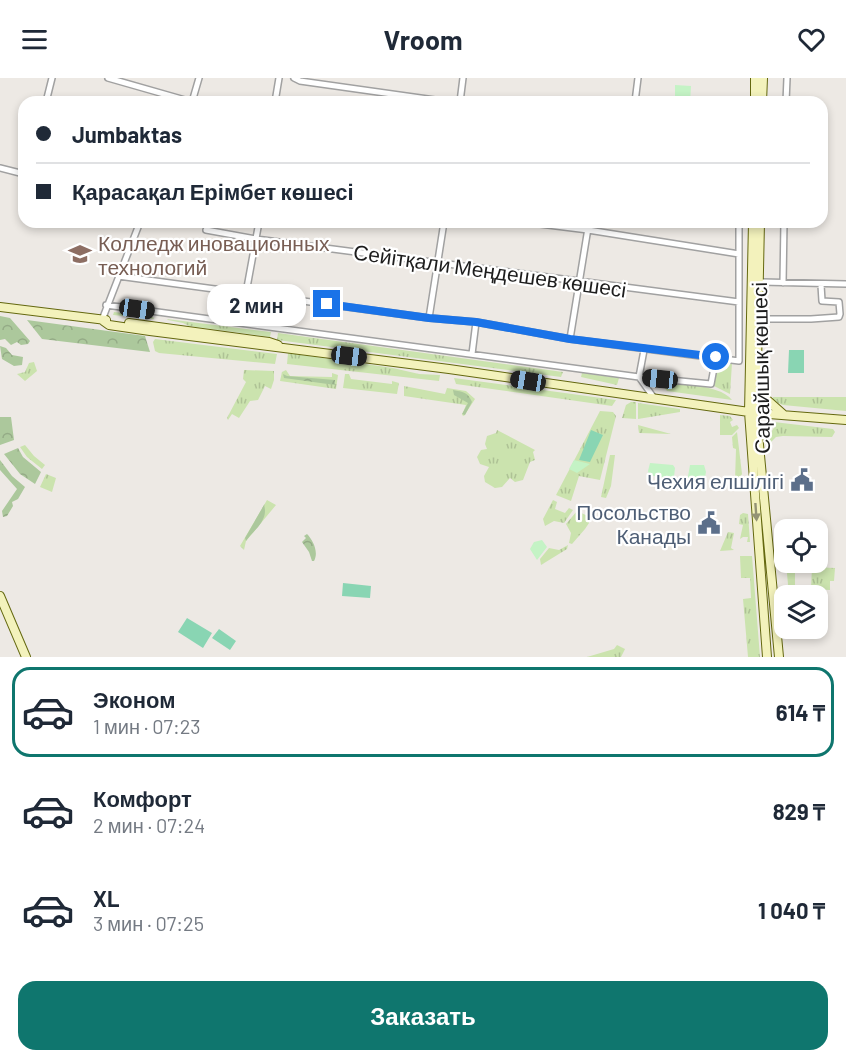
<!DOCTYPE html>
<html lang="ru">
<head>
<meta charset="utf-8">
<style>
	body { margin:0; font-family:Barlow,sans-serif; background:#f6f6f7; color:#1f2937; height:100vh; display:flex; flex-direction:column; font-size:22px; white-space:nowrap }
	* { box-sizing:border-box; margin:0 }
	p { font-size:20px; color:#747a83 }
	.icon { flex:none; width:33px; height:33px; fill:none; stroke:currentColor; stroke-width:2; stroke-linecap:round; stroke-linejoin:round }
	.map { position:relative; height:579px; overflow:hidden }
	.details { display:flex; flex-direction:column; background:#fff; flex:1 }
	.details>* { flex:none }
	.hud { position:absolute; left:18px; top:18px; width:810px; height:132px; border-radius:18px; box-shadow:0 3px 9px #0003; display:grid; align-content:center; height:132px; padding:0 18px; background:#fff }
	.fabs { position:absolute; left:774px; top:441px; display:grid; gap:12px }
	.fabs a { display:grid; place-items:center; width:54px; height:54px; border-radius:12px; background:#fff; box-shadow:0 3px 9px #0003; font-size:30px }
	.end { position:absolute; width:27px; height:27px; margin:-14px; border:8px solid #1a73e8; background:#fff; box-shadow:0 0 0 3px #fff }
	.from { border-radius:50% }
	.bubble { position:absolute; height:42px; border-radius:18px; background:#fff; box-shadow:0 3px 9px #0003; font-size:20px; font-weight:700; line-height:42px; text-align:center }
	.car { position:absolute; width:18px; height:36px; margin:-18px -9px; border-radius:8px; box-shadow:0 0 4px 2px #0007; background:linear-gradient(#222 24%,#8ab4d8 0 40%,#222 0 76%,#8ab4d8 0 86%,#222 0) }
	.hud b { display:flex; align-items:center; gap:21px; height:57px; font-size:22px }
	.hud b+b { border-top:2px solid #e0e1e3 }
	.hud i { width:15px; height:15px; background:#1f2937 }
	ul { padding:10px 0 0; list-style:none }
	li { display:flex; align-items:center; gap:18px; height:90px; margin:0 12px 9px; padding:0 6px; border:3px solid transparent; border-radius:18px }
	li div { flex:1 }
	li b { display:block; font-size:22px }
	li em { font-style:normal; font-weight:700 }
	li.active { border-color:#0f766e }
	li>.icon { width:54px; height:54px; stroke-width:1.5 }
	.action { display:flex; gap:12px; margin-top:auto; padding:12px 18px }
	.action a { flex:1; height:69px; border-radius:18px; background:#0f766e; color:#fff; font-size:24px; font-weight:700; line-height:69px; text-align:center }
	header { display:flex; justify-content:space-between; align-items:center; height:78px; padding:0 18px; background:#fff; font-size:27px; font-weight:700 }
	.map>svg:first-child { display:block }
	.grass { fill:url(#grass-tufts) }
	.forest { fill:url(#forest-crowns) }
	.park { fill:#c4f3c5 }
	.pitch { fill:#89d5b3 }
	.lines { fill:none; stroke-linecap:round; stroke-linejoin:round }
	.minor-casing { stroke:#a1a1a1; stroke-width:8 }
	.secondary-casing { stroke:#64680f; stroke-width:10 }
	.minor { stroke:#fff; stroke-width:5 }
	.secondary { stroke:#f3f2bc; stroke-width:8 }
	.oneway { fill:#939274 }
	.route { stroke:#1a73e8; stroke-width:8 }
	.labels { text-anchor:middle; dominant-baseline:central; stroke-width:4.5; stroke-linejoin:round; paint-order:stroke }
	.education-label { font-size:21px; fill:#785e54; stroke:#fff; text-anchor:start }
	.street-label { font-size:21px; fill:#1d1d1d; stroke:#fff }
	.service-label { font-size:21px; fill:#4e5e75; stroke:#fff; text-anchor:end }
</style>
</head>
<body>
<header><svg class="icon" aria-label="menu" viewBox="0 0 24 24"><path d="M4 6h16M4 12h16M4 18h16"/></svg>Vroom<svg class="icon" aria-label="heart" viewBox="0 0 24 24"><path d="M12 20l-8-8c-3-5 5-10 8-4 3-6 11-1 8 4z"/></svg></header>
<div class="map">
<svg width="846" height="579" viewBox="0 0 846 579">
	<defs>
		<pattern id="grass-tufts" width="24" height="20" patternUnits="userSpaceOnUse" patternTransform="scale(1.5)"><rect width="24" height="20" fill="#cbe3ae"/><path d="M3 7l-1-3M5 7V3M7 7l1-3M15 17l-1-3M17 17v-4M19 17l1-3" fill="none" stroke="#aec295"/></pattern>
		<pattern id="forest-crowns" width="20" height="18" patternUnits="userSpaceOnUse" patternTransform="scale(1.5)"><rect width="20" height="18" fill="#acc89c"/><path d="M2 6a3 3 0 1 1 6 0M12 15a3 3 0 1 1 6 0" fill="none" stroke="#94ab86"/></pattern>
	</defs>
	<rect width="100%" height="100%" fill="#ede9e4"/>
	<path class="grass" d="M114,234L153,239L154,241L113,237Z
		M167,241L271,254L270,259L189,248L183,245L168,242Z
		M278,255L563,294L561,299L277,262Z
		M155,261L277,276L275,286L159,275L155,273L153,264Z
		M288,275L393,290L419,296L440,297L439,303L287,286Z
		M34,284L37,293L25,303L17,296L25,294L29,285Z
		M718,284L732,285L730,316L714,308Z
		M244,292L274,293V302L271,311L265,308L258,322L250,323L239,340L232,336L228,342L227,340L246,304L243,301Z
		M286,292L290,298L332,299V295L338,297L336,311L280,303L282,294Z
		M582,295L619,300L617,307L581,299Z
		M345,296H349L351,301L392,306V303L399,305L397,316L343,310Z
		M454,300L616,322L612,328L456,306Z
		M646,302C666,305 720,305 732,322L667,313L663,308L652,306L649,308Z
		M404,308L445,316L447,310L466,313L475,321L464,338L462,337L466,327L404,318Z
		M773,319H846V333L783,327L773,323Z
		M631,324H636V341L622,340L626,327Z
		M638,325L680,331V334L638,341Z
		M600,333L613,334L616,338L600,402L579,398L571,423L556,417Z
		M720,337L730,338L733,342L730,344L732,349L737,347L739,350L732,357H720Z
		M774,344L833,351L835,354L832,359L783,358L776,359L769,366L770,356L775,348Z
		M638,347L671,356L639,355Z
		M497,352L535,372L533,374L535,382L530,384L523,402L515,404L510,400L502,409L495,410L485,404L484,398L489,389L480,386L477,379L481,372L487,371L485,366L487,358L496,355Z
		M737,354L742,396L738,403L735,402L736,371L733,370L732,359Z
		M25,367L34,378L45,387L42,391L27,379L20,369Z
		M610,377H615L611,408L606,420L601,419Z
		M46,396L56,400L52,414L40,409Z
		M267,422L276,427L246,463L244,472L240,468Z
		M553,422L557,424L555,431L565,435L569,430L573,432L564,445L554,443L545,448L543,441Z
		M577,433L590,439L589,445L585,451L572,466L569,465L571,455L566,446Z
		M743,435L748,436L750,464H747L748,459H743L740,461L743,447L739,446L740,437Z
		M728,454L734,455L731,470L734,472L720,473Z
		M568,467L567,471L541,487L540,481L549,470L559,472Z
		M740,478H752L760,579H748L743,521L751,520L750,500H741Z
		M786,485H795V517H789Z
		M812,489L835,490L834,503H830V512L811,511Z
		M617,567L625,571L621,579H587L614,571Z"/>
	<path class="forest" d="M0,238L10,240L30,263L28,266L21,267L17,264L11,267L5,261L0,262Z
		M27,242L145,258L150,274L42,261Z
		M0,268L6,270L12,277L23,279L22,287L14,288L2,281Z
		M283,296L287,298L335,302V307L284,300Z
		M453,312C463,314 468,314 472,324L465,337L462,336L468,325L454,317Z
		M0,339H11L14,362L0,367Z
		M18,370L23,379L41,394L35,406L20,396L4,376Z
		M0,382L12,398L25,409L18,421L12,424L13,428L7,438L3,439L2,433L17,411L0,392Z
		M264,427C269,442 254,452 246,463L245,460Z
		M307,456C313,462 319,474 314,483H312L309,474L302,464L306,460L304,458Z"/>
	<path class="park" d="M675,7L691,8L690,24H675Z
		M574,382L590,386L577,395L569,391Z
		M650,385L673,387L675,390L674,399L671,401L649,397L648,393Z
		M690,387H704L706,394L703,408L687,404Z
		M542,462L547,469L537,482L530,471L534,464Z"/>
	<path class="pitch" d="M789,272H804V295H788Z
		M591,352L603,357L590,384L579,382Z
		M343,505L371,508L370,520L342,518Z
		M187,540L212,555L203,570L178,554Z
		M219,551L236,563L230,572L212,560Z"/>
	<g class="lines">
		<g class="minor-casing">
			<path id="minor" d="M108,0L192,24
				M294,0L300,3L449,24
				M46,24L52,0
				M192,24L199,0
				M275,24L279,0
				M460,24L463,0
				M635,24L638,0
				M786,24L787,0
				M0,90L24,96
				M524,144L588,152L739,176
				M206,152L256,161L739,224
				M118,198L429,240L476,244L570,261L739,283V144
				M759,204L846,206
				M783,205L784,144
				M246,215L259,144
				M106,227L639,299L711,306L716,279
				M429,240L444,144
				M758,241H811L839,239L840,236L839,224L822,223L821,207
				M102,242L140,144
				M570,261L589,144
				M644,272L639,299L654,320
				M472,276L476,244"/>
		</g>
		<g class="secondary-casing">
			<path id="secondary" d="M755,24V0
				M762,24L763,0
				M753,144L749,334L767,579
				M760,144L756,335L779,579
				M0,229L106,242
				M102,242L109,247L150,253L449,291L756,335L846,342
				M129,245L269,264L278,267
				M758,307L766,321L784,337
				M0,518L26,579"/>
		</g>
		<use href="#minor" class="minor"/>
		<use href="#secondary" class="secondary"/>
	</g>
	<defs><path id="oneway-solid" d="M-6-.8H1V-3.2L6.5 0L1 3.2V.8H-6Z" transform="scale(1.5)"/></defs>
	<use class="oneway" href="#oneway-solid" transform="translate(756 434) rotate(86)"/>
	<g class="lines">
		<path class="route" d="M327,226L429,240L476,244L570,261L716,279"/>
	</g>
	<defs>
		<g id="university-bare" transform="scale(1.8)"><path d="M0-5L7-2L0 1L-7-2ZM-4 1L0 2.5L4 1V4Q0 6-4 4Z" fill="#8d6e63" stroke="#fff" stroke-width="2.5" paint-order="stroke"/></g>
		<g id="civic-bare" transform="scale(1.8)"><path d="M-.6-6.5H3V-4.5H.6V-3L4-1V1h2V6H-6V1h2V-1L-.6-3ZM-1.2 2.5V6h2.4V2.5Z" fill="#5c6f8a" stroke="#fff" stroke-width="2.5" paint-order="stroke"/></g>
	</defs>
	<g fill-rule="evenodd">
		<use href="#university-bare" x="80" y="176"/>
		<use href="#civic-bare" x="802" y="402"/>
		<use href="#civic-bare" x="709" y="445"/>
	</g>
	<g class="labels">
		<g class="education-label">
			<text x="98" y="164">Колледж иновационных<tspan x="98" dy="24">технологий</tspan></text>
		</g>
		<g class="street-label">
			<text transform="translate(490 192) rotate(8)">Сейітқали Меңдешев көшесі</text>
			<text transform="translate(760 290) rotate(-91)">Сарайшық көшесі</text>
		</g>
		<g class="service-label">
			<text x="784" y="402">Чехия елшілігі</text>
			<text x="691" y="433">Посольство<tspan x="691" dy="24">Канады</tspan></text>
		</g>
	</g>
</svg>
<div class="fabs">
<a><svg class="icon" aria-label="locate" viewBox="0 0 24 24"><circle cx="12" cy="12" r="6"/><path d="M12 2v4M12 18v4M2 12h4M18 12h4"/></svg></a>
<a><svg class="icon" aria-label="layers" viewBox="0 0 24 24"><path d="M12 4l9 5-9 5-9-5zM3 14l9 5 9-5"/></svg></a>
</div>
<i class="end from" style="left:716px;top:279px"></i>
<i class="end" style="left:327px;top:226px"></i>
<div class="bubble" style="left:207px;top:206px;width:99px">2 мин</div>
<i class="car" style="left:137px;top:231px;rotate:98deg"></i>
<i class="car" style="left:349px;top:278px;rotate:97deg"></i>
<i class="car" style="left:660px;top:301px;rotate:276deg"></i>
<i class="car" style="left:528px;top:303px;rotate:279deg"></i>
<div class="hud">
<b><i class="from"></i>Jumbaktas</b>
<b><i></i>Қарасақал Ерімбет көшесі</b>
</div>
</div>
<section class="details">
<ul>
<li class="active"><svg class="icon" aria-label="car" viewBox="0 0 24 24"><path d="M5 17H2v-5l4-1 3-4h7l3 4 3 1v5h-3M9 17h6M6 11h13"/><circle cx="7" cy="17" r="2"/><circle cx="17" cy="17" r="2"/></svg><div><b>Эконом</b><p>1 мин · 07:23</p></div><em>614 ₸</em></li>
<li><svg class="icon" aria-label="car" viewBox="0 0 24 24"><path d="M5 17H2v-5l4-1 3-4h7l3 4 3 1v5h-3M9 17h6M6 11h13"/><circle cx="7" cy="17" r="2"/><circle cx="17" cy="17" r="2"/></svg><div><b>Комфорт</b><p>2 мин · 07:24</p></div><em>829 ₸</em></li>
<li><svg class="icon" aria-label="car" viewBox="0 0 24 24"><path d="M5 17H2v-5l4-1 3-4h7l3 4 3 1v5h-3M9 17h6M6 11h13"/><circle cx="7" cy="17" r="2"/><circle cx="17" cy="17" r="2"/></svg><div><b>XL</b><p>3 мин · 07:25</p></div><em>1 040 ₸</em></li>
</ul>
<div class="action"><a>Заказать</a></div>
</section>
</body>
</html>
